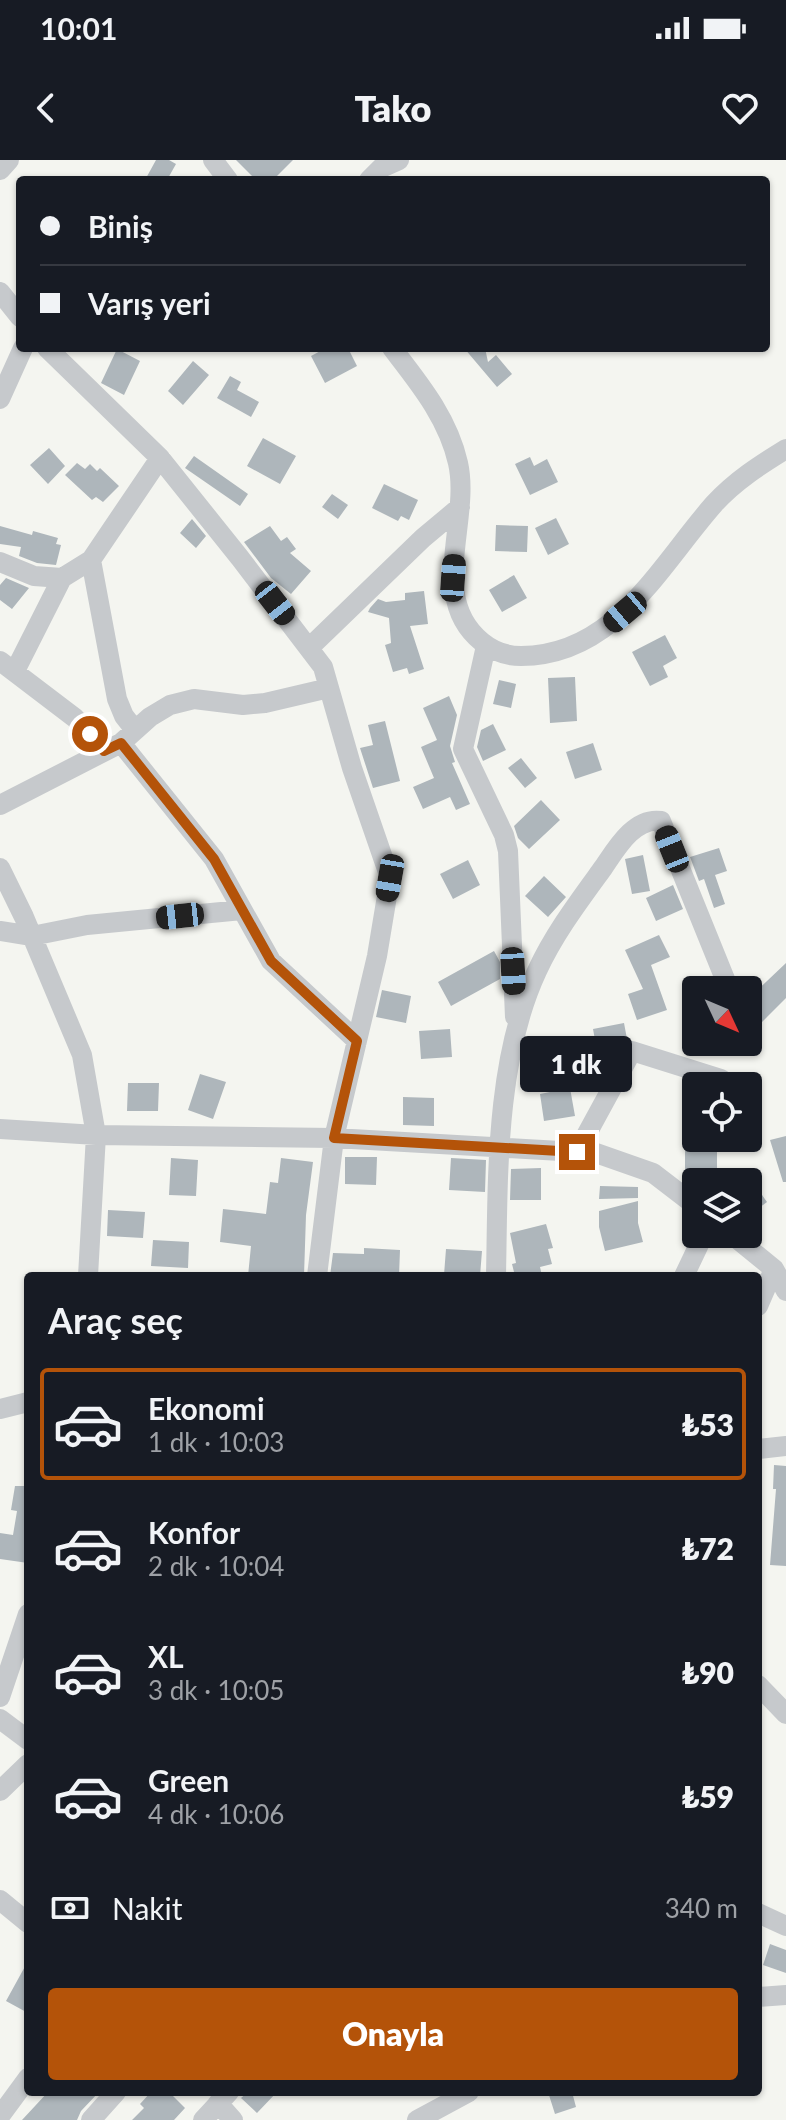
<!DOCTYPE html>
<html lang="tr">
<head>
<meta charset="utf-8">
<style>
	body { margin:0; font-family:Lato,sans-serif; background:#242831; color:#f1f3f6; height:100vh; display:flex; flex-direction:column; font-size:30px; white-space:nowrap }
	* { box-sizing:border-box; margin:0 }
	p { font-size:26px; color:#9ea1a6 }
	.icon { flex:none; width:44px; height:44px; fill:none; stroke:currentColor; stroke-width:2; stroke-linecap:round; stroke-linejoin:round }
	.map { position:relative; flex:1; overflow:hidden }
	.side { position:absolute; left:24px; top:1112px; width:738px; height:824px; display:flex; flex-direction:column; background:#171b24; border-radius:8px; box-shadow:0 2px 6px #0004 }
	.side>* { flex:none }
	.hud { position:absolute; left:16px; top:16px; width:754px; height:176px; border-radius:8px; box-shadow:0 2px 6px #0004; display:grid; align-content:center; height:176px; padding:0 24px; background:#171b24 }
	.needle { width:52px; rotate:134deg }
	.fabs { position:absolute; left:682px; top:816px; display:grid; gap:16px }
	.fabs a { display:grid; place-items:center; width:80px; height:80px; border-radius:8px; background:#171b24; box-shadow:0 2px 6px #0004; font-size:40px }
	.end { position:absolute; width:36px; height:36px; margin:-18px; border:10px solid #b45309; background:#fff; box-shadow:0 0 0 4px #fff }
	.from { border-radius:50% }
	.bubble { position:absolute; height:56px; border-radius:8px; background:#171b24; box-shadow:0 2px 6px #0004; font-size:26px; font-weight:800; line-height:56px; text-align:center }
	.car { position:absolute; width:24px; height:48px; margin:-24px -12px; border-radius:10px; box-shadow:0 0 6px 2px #0007; background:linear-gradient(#222 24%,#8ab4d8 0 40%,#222 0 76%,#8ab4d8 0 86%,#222 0) }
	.hud b { display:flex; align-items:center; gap:28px; height:76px; font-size:30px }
	.hud b+b { border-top:2px solid #363941 }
	.hud i { width:20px; height:20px; background:#f1f3f6 }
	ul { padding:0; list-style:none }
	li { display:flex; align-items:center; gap:24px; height:112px; margin:0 16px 12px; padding:0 8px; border:4px solid transparent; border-radius:8px }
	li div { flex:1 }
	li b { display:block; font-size:30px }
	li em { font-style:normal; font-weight:800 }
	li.current { border-color:#b45309 }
	li>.icon { width:72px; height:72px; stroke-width:1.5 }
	h2 { padding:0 24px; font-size:36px; line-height:96px }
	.pay { display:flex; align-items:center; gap:20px; height:88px; padding:0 24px; font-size:30px }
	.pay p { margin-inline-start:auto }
	.action { display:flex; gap:16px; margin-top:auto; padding:16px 24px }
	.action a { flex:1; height:92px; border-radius:8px; background:#b45309; color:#fff; font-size:32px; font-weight:800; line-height:92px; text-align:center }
	.status { display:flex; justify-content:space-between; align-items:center; height:56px; padding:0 40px; background:#171b24; direction:ltr }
	.status svg { height:22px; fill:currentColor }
	header { display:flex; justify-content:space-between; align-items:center; height:104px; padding:0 24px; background:#171b24; font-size:36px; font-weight:800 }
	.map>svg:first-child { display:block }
	.building { fill:#aeb6bb }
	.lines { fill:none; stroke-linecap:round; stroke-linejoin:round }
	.minor { stroke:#c6c9cc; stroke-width:20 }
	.route { stroke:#b45309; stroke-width:10 }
</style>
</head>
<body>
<div class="status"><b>10:01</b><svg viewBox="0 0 49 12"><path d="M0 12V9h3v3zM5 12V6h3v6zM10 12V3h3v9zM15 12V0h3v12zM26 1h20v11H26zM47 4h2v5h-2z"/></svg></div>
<header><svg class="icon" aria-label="back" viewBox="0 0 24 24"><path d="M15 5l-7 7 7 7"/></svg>Tako<svg class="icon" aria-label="heart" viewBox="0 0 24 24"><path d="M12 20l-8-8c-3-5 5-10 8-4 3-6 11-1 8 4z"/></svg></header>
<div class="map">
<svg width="786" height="1960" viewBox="0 0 786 1960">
	<rect width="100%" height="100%" fill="#f4f5f0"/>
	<path class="building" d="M156,0H169L176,4L167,20H145Z
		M236,0H293L273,20H256Z
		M326,188H348L357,206L325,223L311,196Z
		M464,188H485L488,202L496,195L512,214L497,227Z
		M117,189L140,201L124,235L101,223Z
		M193,201L209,215L183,245L168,231Z
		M230,216L241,222L237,230L259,242L251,257L217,238Z
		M263,278L296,296L280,324L247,306Z
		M49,288L65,306L48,324L30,305Z
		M194,296L248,334L240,346L185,308Z
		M530,297L534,306L547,299L558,322L530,335L515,304Z
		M77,303L85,309L90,304L97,311L100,308L119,326L103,342L96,337L92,340L65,315Z
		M384,324L418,340L409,360L401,356L398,361L372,348Z
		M332,334L348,345L338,359L322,347Z
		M556,358L569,384L548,395L535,368Z
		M192,359L206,376L196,388L180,373Z
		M496,365L528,366L527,392L495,391Z
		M0,366L32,375L33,371L58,378L56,384L61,385L56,405L37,403L19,396L21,387L0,384Z
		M270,366L281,381L287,377L296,389L290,393L311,411L291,434L271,418L244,382Z
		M514,415L527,438L502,452L489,430Z
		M6,418L29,428L12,449L0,440V425Z
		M424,431L428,464L410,466L424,509L409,514L407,508L393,512L385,485L391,483L389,458L368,452L370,448L378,439L386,442L405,440V433Z
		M665,475L677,498L663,506L668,517L650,526L632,492Z
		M575,517L577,561L550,563L548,518Z
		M499,520L516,524L511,548L493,544Z
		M449,536L457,555L450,586L455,602L452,603L470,644L456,650L450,637L423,649L413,627L434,618L421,587L437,580L423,548Z
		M385,561L400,621L373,628L360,588L373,585L368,565Z
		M493,564L506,590L483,601L477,587L481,570Z
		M593,583L602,610L575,619L566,592Z
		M521,598L537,618L525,628L508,608Z
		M541,640L560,660L529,689L518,678L514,666Z
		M719,688L727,711L715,715L725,744L714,748L704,719L699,721L690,697Z
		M643,695L650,731L632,734L625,699Z
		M468,700L480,725L453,739L440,714Z
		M544,716L566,737L548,757L525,736Z
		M673,725L683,749L656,761L646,738Z
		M659,775L670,797L651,805L667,850L637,860L628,834L643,829L625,790Z
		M494,791L500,802V819L451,846L438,822Z
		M786,803V838L761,863L748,850V839Z
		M382,830L411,836L406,863L376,857Z
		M624,863L627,879L616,893L598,896L593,869Z
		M450,869L452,897L421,899L419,871Z
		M603,898L605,913L598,927L577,931L572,903Z
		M200,914L226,922L213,959L188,950Z
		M128,923H159L158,951H127Z
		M570,928L575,956L544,961L540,934Z
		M403,937L434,938V966L403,965Z
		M786,976V1022H783L770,980Z
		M685,984H717V1015L685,1016Z
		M345,997H377L376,1025L345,1024Z
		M171,998L198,1000L196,1036L169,1035Z
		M281,998L313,1002L306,1055L304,1116H248L251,1086L220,1082L223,1049L266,1054L270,1022L278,1023Z
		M451,998L486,1000L485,1032L449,1030Z
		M541,1008V1040H510L511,1009Z
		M748,1015L767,1042L748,1056Z
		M600,1026L638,1027V1038L599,1039Z
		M638,1041V1063L643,1082L605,1091L599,1067V1051Z
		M108,1050L145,1052L143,1078L107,1076Z
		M546,1064L553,1088L548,1089L552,1104L540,1107L542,1116H515L512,1104L516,1103L510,1073Z
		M153,1080L189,1082L188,1108L151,1106Z
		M364,1088L400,1090L399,1116H330L333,1093L364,1094Z
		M446,1089L482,1091L480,1116L444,1115Z
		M774,1305L786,1306V1406L770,1405L776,1329H773Z
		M15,1326H28V1403L0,1399V1373L13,1375L17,1351L11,1350Z
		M770,1784L786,1790V1813L763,1805Z
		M28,1801V1853L6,1841Z
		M48,1932H99L81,1951L77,1960H22Z
		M151,1932H169L185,1948L174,1960H132L144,1948L140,1944Z
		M248,1932H277L257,1953L241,1938Z
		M548,1932H572L576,1947L555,1954Z"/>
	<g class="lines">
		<path class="minor" d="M213,0L228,20
			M0,10L9,0
			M369,20L381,8L399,0
			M0,132L20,157
			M47,188L160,298L240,398L323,507L352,608L390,718L377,796L334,978L317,1116
			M392,188C419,223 448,258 458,303C471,360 427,438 482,482C493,491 507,496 521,496C615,496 660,405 714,344C735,321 760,305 786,289
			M0,239L23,188
			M91,400L117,539L124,556L135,570
			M0,402L34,416L62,418L91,400L160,298
			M486,486L463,589L504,675L508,691L515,857
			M309,488L423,378L460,347
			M0,501L75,558L104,591
			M15,511L62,418
			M121,583L214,699L271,801L357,881
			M0,645L121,583L150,557L170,545L194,539L243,545L265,543L329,528
			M0,708L24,757L82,895L96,975L88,1116
			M0,771L32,776L87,765L242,750
			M0,969L96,975L334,978L596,993L653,1013L696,1046
			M577,992L632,891L721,919
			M731,1074L774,1109L786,1131
			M496,1116C498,1018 495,901 537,811C554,774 579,741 603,708C616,689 634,657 661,661L729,829
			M684,1116L704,1074
			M758,1146L774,1109
			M0,1249L28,1242
			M758,1289L786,1286
			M758,1525L786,1554
			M0,1537L28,1454
			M0,1559L28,1580
			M0,1631L28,1604
			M0,1740L28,1763
			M758,1753L786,1766
			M758,1837L786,1835
			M218,1943L233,1960
			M0,1956L28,1918
			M91,1960L116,1932
			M203,1960L229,1932
			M417,1960L469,1932"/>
	</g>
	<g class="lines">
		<path class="route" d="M90,574L104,591L121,583L214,699L271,801L357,881L334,978L577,992"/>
	</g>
</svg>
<div class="fabs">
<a><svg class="needle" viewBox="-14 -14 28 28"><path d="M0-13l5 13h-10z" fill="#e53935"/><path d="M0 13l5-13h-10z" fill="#9ea1a6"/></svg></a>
<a><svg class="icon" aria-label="locate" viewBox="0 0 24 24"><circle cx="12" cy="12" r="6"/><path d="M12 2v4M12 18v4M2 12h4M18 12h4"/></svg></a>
<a><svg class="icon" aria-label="layers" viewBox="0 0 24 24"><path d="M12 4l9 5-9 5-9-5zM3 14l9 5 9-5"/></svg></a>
</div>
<i class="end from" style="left:90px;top:574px"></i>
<i class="end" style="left:577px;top:992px"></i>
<div class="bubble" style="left:520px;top:876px;width:112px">1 dk</div>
<i class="car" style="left:453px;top:418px;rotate:4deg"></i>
<i class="car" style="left:275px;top:443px;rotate:142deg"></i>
<i class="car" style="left:625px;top:452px;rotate:230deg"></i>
<i class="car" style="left:672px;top:689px;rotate:338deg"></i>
<i class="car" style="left:390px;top:718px;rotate:190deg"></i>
<i class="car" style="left:180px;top:756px;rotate:264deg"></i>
<i class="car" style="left:513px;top:811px;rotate:177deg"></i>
<div class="hud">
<b><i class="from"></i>Biniş</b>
<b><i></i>Varış yeri</b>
</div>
<section class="side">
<h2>Araç seç</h2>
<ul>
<li class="current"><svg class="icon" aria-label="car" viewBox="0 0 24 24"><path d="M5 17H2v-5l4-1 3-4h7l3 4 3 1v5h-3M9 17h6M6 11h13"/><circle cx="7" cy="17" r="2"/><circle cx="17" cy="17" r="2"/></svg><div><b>Ekonomi</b><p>1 dk · 10:03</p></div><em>₺53</em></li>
<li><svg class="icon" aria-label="car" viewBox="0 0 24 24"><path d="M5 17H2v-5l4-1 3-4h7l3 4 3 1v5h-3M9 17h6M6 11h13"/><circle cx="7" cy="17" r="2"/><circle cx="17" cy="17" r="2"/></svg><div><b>Konfor</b><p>2 dk · 10:04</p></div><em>₺72</em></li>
<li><svg class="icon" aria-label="car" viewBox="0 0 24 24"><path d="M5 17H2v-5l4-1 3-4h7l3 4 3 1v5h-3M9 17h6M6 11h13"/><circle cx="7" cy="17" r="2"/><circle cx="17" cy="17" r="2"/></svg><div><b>XL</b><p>3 dk · 10:05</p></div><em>₺90</em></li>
<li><svg class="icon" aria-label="car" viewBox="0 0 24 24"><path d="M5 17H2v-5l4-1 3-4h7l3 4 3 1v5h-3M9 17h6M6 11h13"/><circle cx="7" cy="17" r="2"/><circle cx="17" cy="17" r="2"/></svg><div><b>Green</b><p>4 dk · 10:06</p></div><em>₺59</em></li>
</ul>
<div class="pay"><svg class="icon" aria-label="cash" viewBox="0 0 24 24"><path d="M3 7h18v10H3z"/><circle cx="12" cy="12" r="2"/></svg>Nakit<p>340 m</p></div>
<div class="action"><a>Onayla</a></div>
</section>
</div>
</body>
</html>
